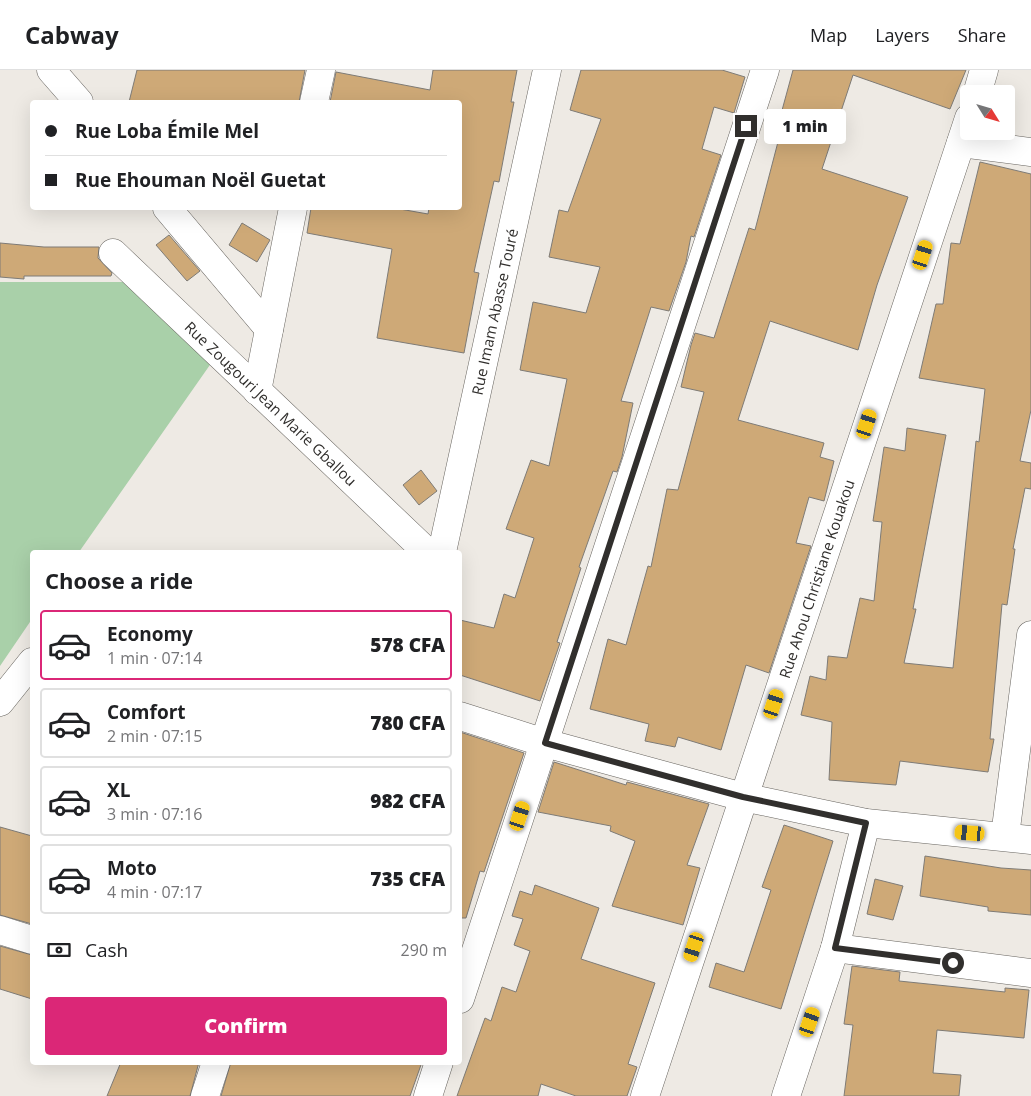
<!DOCTYPE html>
<html lang="en">
<head>
<meta charset="utf-8">
<style>
	body { margin:0; font-family:"Open Sans",sans-serif; background:#f2f2f2; color:#202124; height:100vh; display:flex; flex-direction:column; font-size:19px; white-space:nowrap }
	* { box-sizing:border-box; margin:0 }
	p { font-size:16px; color:#757577 }
	.icon { flex:none; width:28px; height:28px; fill:none; stroke:currentColor; stroke-width:2; stroke-linecap:round; stroke-linejoin:round }
	.map { position:relative; flex:1; overflow:hidden }
	.drawer { position:absolute; left:30px; top:480px; width:432px; height:515px; display:flex; flex-direction:column; background:#fff; border-radius:5px; box-shadow:0 5px 20px #0002 }
	.drawer>* { flex:none }
	.banner { position:absolute; left:30px; top:30px; width:432px; height:110px; border-radius:5px; box-shadow:0 5px 20px #0002; display:grid; align-content:center; height:110px; padding:0 15px; background:#fff }
	.needle { width:32px; rotate:127deg }
	.controls { position:absolute; left:960px; top:15px; display:grid; gap:10px }
	.controls a { display:grid; place-items:center; width:55px; height:55px; border-radius:5px; background:#fff; box-shadow:0 5px 20px #0002; font-size:25px }
	.end { position:absolute; width:22px; height:22px; margin:-11px; border:6px solid #312f2d; background:#fff; box-shadow:0 0 0 2px #fff }
	.from { border-radius:50% }
	.bubble { position:absolute; height:35px; border-radius:5px; background:#fff; box-shadow:0 5px 20px #0002; font-size:16px; font-weight:800; line-height:35px; text-align:center }
	.car { position:absolute; width:15px; height:30px; margin:-15px -8px; border-radius:6px; box-shadow:0 0 4px 1px #0007; background:linear-gradient(#f5c518 24%,#345 0 40%,#f5c518 0 76%,#345 0 86%,#f5c518 0) }
	.banner b { display:flex; align-items:center; gap:18px; height:48px; font-size:19px }
	.banner b+b { border-top:1px solid #e0e0e0 }
	.banner i { width:12px; height:12px; background:#202124 }
	ul { padding:0; list-style:none }
	li { display:flex; align-items:center; gap:15px; height:70px; margin:0 10px 8px; padding:0 5px; border:2px solid #e0e0e0; border-radius:5px }
	li div { flex:1 }
	li b { display:block; font-size:19px }
	li em { font-style:normal; font-weight:800 }
	li.current { border-color:#db2777 }
	li>.icon { width:45px; height:45px; stroke-width:1.5 }
	h2 { padding:0 15px; font-size:22px; line-height:60px }
	.pay { display:flex; align-items:center; gap:12px; height:55px; padding:0 15px; font-size:19px }
	.pay p { margin-inline-start:auto }
	.action { display:flex; gap:10px; margin-top:auto; padding:10px 15px }
	.action a { flex:1; height:58px; border-radius:5px; background:#db2777; color:#fff; font-size:20px; font-weight:800; line-height:58px; text-align:center }
	header { display:flex; align-items:center; gap:30px; box-sizing:border-box; height:70px; padding:0 25px; background:#fff; border-bottom:1px solid #e0e0e0 }
	header strong { font-size:24px }
	nav { display:flex; gap:28px; margin-inline-start:auto; font-size:18px }
	.map>svg:first-child { display:block }
	.green { fill:#a9d0a9 }
	.building { fill:#cea977; stroke:#7e7b76 }
	.lines { fill:none; stroke-linecap:round; stroke-linejoin:round }
	.minor-casing { stroke:#67645f; stroke-width:29 }
	.minor { stroke:#fff; stroke-width:28 }
	.route { stroke:#312f2d; stroke-width:6 }
	.labels { text-anchor:middle; dominant-baseline:central; stroke-width:4.5; stroke-linejoin:round; paint-order:stroke }
	.street-label { font-size:15px; fill:#312f2d; stroke:#fbf7f2 }
</style>
</head>
<body>
<header>
<strong>Cabway</strong>
<nav><a>Map</a><a>Layers</a><a>Share</a></nav>
</header>
<div class="map">
<svg width="1031" height="1026" viewBox="0 0 1031 1026">
	<rect width="100%" height="100%" fill="#eeeae4"/>
	<path class="green" d="M0,212H127L212,292L79,482H32V549L0,596Z"/>
	<path class="building" d="M137,0H305L299,32H129Z
		M433,0H517L511,32H514L499,112L494,111L474,202L479,203L464,283L377,268L392,179L307,163L311,138H394L428,144L429,138H460V32H330L336,2L430,20Z
		M581,0H722L745,7L734,43L714,37L702,79L721,85L694,167L691,166L686,192L669,241L651,237L621,331L633,333L622,387L617,402L613,401L579,497L581,498L557,572L560,573L540,631L460,605V550L494,558L504,524L515,528L534,468L506,459L531,390L549,396L567,309L520,300L533,232L586,243L600,197L549,187L559,140L568,142L601,49L570,40Z
		M793,0H966L950,39L853,5L822,99L908,127L877,215L858,280L770,251L738,350L824,373L820,387L834,391L824,431L809,427L796,473L811,476L769,603L746,595L721,680L678,667L675,677L645,671L649,654L590,639L608,569L626,575L648,496L651,497L667,419L678,420L704,322L681,317L691,275L695,263L714,268L749,158L755,160L779,68L775,66Z
		M980,92L1031,104V340L1020,391L1031,393V419L1025,418L1013,479H1015L1007,535L1002,534L990,669H994L988,702L900,691L896,715L829,710L832,652L801,645L810,606L826,610L828,586L847,588L860,528L874,531L882,452L873,451L884,377L905,381L907,358L946,365L913,539H916L904,593L953,598L976,371L979,372L985,319L919,308L936,234H943L951,173L960,174Z
		M242,153L270,170L257,192L229,175Z
		M169,165L200,201L187,211L156,175Z
		M0,173L44,177H99L98,188L112,203L111,206H24V209L0,207Z
		M421,400L437,421L419,435L403,415Z
		M460,662L524,683L484,802L480,801L466,848H460Z
		M554,692L626,715L627,712L709,734L687,795L700,798L683,855L612,836L635,771L610,761L611,756L538,742Z
		M784,755L833,771L781,939L709,917L716,893L744,902L771,820L762,817Z
		M0,757L32,766V854L0,845Z
		M925,786L1001,798L1031,800V845L988,841V837L920,826Z
		M875,809L903,816L893,850L867,844Z
		M535,815L599,838L581,889L655,913L628,994L637,997L627,1026H576L541,1014L538,1026H457L485,948L491,951L502,917L516,922L530,881L514,875L523,849L512,846L520,821L532,825Z
		M0,876L32,885V929L0,919Z
		M852,896L900,902L899,911L1005,922V918L1029,920L1024,968L937,960L933,1003L961,1005L959,1026H844L853,955L844,954Z
		M121,992H199L190,1026H107Z
		M231,992H422L410,1026H221Z"/>
	<g class="lines">
		<g class="minor-casing">
			<g id="minor">
				<path d="M51,0L79,32"/>
				<path d="M977,24L984,0"/>
				<path d="M314,32L321,0"/>
				<path d="M961,73L1031,82"/>
				<path d="M167,138L269,259"/>
				<path id="s1" d="M113,183L427,482"/>
				<path d="M257,321L293,138"/>
				<path id="s2" d="M442,482L547,0"/>
				<path d="M0,632L32,592"/>
				<path d="M460,646L545,673L743,727L866,753L1031,770"/>
				<path d="M1005,766L1031,565"/>
				<path d="M0,860L32,870"/>
				<path d="M835,878L1031,903"/>
				<path d="M460,929L765,0"/>
				<path d="M205,1026L216,992"/>
				<path d="M428,1026L439,992"/>
				<path id="s3" d="M645,1026L969,48"/>
				<path d="M786,1026L835,878L866,753"/>
			</g>
		</g>
		<use href="#minor" class="minor"/>
	</g>
	<g class="lines">
		<path class="route" d="M746,56L545,673L743,727L866,753L835,878L953,893"/>
	</g>
	<g class="labels">
		<g class="street-label">
			<text stroke="none"><textPath href="#s2" startOffset="246">Rue Imam Abasse Touré</textPath></text>
			<text stroke="none"><textPath href="#s1" startOffset="218">Rue Zougouri Jean Marie Gballou</textPath></text>
			<text stroke="none"><textPath href="#s3" startOffset="545">Rue Ahou Christiane Kouakou</textPath></text>
		</g>
	</g>
</svg>
<div class="controls">
<a><svg class="needle" viewBox="-14 -14 28 28"><path d="M0-13l5 13h-10z" fill="#e53935"/><path d="M0 13l5-13h-10z" fill="#757577"/></svg></a>
</div>
<i class="end from" style="left:953px;top:893px"></i>
<i class="end" style="left:746px;top:56px"></i>
<div class="bubble" style="left:764px;top:39px;width:82px">1 min</div>
<i class="car" style="left:923px;top:185px;rotate:18deg"></i>
<i class="car" style="left:867px;top:354px;rotate:18deg"></i>
<i class="car" style="left:774px;top:634px;rotate:18deg"></i>
<i class="car" style="left:520px;top:746px;rotate:18deg"></i>
<i class="car" style="left:970px;top:763px;rotate:275deg"></i>
<i class="car" style="left:694px;top:877px;rotate:198deg"></i>
<i class="car" style="left:810px;top:952px;rotate:19deg"></i>
<div class="banner">
<b><i class="from"></i>Rue Loba Émile Mel</b>
<b><i></i>Rue Ehouman Noël Guetat</b>
</div>
<section class="drawer">
<h2>Choose a ride</h2>
<ul>
<li class="current"><svg class="icon" aria-label="car" viewBox="0 0 24 24"><path d="M5 17H2v-5l4-1 3-4h7l3 4 3 1v5h-3M9 17h6M6 11h13"/><circle cx="7" cy="17" r="2"/><circle cx="17" cy="17" r="2"/></svg><div><b>Economy</b><p>1 min · 07:14</p></div><em>578 CFA</em></li>
<li><svg class="icon" aria-label="car" viewBox="0 0 24 24"><path d="M5 17H2v-5l4-1 3-4h7l3 4 3 1v5h-3M9 17h6M6 11h13"/><circle cx="7" cy="17" r="2"/><circle cx="17" cy="17" r="2"/></svg><div><b>Comfort</b><p>2 min · 07:15</p></div><em>780 CFA</em></li>
<li><svg class="icon" aria-label="car" viewBox="0 0 24 24"><path d="M5 17H2v-5l4-1 3-4h7l3 4 3 1v5h-3M9 17h6M6 11h13"/><circle cx="7" cy="17" r="2"/><circle cx="17" cy="17" r="2"/></svg><div><b>XL</b><p>3 min · 07:16</p></div><em>982 CFA</em></li>
<li><svg class="icon" aria-label="car" viewBox="0 0 24 24"><path d="M5 17H2v-5l4-1 3-4h7l3 4 3 1v5h-3M9 17h6M6 11h13"/><circle cx="7" cy="17" r="2"/><circle cx="17" cy="17" r="2"/></svg><div><b>Moto</b><p>4 min · 07:17</p></div><em>735 CFA</em></li>
</ul>
<div class="pay"><svg class="icon" aria-label="cash" viewBox="0 0 24 24"><path d="M3 7h18v10H3z"/><circle cx="12" cy="12" r="2"/></svg>Cash<p>290 m</p></div>
<div class="action"><a>Confirm</a></div>
</section>
</div>
</body>
</html>
